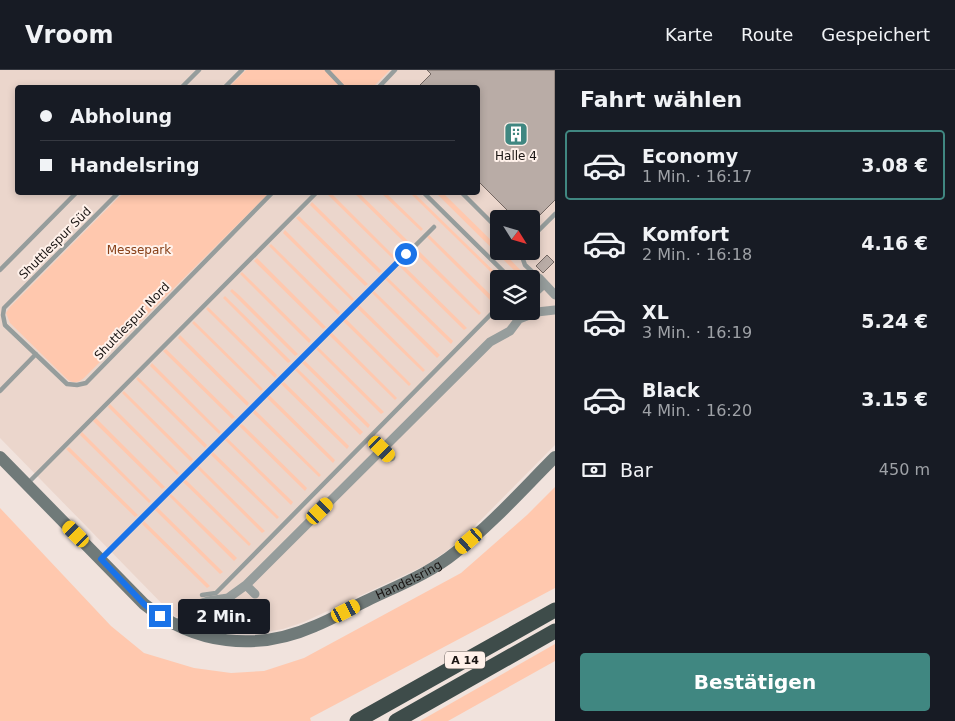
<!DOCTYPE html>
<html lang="de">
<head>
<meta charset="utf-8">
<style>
	body { margin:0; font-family:"DejaVu Sans",sans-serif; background:#242831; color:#f1f3f6; height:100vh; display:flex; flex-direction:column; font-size:19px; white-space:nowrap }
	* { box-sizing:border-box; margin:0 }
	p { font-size:16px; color:#9ea1a6 }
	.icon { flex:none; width:28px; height:28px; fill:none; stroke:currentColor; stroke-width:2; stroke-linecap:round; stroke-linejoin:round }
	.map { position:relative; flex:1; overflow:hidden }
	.details { display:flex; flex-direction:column; background:#171b24; width:400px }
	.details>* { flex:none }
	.banner { position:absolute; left:15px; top:15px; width:465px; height:110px; border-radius:5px; box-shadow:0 2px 8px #0003; display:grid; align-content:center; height:110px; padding:0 25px; background:#171b24 }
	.needle { width:32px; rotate:127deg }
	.tools { position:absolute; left:490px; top:140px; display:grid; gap:10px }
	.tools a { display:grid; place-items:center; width:50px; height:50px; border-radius:5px; background:#171b24; box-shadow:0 2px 8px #0003; font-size:25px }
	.end { position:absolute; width:22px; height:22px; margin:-11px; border:6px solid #1a73e8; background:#fff; box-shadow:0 0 0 2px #fff }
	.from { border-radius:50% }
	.bubble { position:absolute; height:35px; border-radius:5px; background:#171b24; box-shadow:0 2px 8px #0003; font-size:16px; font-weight:700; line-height:35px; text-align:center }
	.car { position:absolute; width:15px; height:30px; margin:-15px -8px; border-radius:6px; box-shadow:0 0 4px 1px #0007; background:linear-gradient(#f5c518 24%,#345 0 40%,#f5c518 0 76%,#345 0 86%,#f5c518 0) }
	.banner b { display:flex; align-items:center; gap:18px; height:48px; font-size:19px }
	.banner b+b { border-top:1px solid #363941 }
	.banner i { width:12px; height:12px; background:#f1f3f6 }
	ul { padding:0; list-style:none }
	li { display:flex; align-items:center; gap:15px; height:70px; margin:0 10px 8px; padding:0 15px; border:2px solid transparent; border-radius:5px }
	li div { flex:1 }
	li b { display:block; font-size:19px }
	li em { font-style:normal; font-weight:700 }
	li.selected { border-color:#408781 }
	li>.icon { width:45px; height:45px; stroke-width:1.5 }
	h2 { padding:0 25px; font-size:22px; line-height:60px }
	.pay { display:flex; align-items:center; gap:12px; height:55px; padding:0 25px; font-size:19px }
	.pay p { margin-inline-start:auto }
	.cta { display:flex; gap:10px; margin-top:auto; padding:10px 25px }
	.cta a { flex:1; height:58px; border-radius:5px; background:#408781; color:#fff; font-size:20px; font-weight:700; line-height:58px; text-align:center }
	header { display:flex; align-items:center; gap:30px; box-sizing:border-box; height:70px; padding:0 25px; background:#171b24; border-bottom:1px solid #363941 }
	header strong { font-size:24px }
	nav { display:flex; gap:28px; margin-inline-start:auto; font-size:18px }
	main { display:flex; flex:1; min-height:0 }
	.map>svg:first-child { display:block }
	.built { fill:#ebd6cc; fill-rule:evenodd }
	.green { fill:#ffc8ae }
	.building { fill:#b9aca6; stroke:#746863 }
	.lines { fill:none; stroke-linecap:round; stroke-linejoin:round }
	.lane { stroke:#969d9c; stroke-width:4.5 }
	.street { stroke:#969d9c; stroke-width:9 }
	.secondary { stroke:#707a79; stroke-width:12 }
	.highway { stroke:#3e4c4a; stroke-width:15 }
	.route { stroke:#1a73e8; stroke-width:6 }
	.labels { text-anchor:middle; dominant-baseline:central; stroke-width:4; stroke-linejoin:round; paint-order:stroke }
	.shield { fill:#fff1ea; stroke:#5e5653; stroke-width:1 }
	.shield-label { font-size:11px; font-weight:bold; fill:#191412 }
	.poi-label { font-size:12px; fill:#191412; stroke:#fff1ea }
	.street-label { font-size:12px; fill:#191412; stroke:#fff1ea }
	.park-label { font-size:12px; fill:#884018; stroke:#fff1ea }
</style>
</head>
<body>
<header>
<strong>Vroom</strong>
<nav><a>Karte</a><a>Route</a><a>Gespeichert</a></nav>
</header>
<main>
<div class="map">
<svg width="555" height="651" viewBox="0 0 555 651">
	<rect width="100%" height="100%" fill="#f1e3dd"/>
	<path class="built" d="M0,0H555V375L468,463L448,480L426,495L304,552L283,559L261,563L242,564L217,561L174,546L0,368ZM18,18H478V122H18ZM499,149H531V181H499ZM499,209H531V241H499Z"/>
	<path class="green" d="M246,0H390L373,17L228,18Z
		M123,123H269L84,308C78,313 73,314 67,309L10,253L6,243L10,237Z
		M326,123H331L395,187L393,189Z
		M354,123H359L409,172L407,175Z
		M381,123H386L423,159L421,161Z
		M410,123H414L502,209L499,210Z
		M436,123H443L499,178V181H502L529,209H523Z
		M312,132L382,201L379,203L310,135Z
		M299,146L368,214L365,216L296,148Z
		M285,160L354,229L352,231L283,163Z
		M429,165L495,229V230L492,232L427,167Z
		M271,174L340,242L338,245L269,176Z
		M416,178L481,243L479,245L413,181Z
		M257,188L326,257L323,259L254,191Z
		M401,193L467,258L464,260L399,196Z
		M242,202L311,270L309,273L240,204Z
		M387,207L453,271L451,274L385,209Z
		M232,219L239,225L298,284L295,286L230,221Z
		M374,221L440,285L437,288L372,223Z
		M225,226L291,291L288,293L223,228Z
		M359,235L425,300L423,302L357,238Z
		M208,237L277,305L275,308L206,239Z
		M346,249L411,314L409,316L343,251Z
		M194,251L263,319L261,321L192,253Z
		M332,263L397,328L395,330L329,265Z
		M180,265L249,333L247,336L178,268Z
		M318,277L384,342L381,344L316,279Z
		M166,279L235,347L232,349L163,281Z
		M305,291L370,355L368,358L302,293Z
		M152,293L221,362L219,364L150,296Z
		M297,298L363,362L360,365L295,300Z
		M138,307L207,375L205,378L136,309Z
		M284,312L349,376L347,379L281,314Z
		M124,321L193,389L191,392L122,323Z
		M269,325L335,390L333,393L267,328Z
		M110,334L179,403L177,405L108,337Z
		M255,340L321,405L319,407L253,343Z
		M96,348L165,417L162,419L93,351Z
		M242,354L307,418L305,421L239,356Z
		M82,362L151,431L149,433L80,365Z
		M227,368L293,432L291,435L225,370Z
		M69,377L138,445L135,447L66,379Z
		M213,382L279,447L277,449L211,385Z
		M199,396L265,461L262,463L197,398Z
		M186,410L251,474L249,476L183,412Z
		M555,417V518L310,648L311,651H0V438L111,556L144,583L194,598L231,603L264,601L304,588L461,503L527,445Z
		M171,424L237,488L234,491L169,426Z
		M157,437L223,502L220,504L155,440Z
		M144,451L210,516L207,518L142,454Z
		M555,574V591L448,651H420Z"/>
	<path class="building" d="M427,0H555V130L531,154V149H516L478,111V18H417L431,4Z
		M547,185L554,192L543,203L536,196Z"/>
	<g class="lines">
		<path class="lane" d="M327,0L344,18
			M181,18L199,0
			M224,18L242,0
			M378,18L395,0
			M119,122L4,238L3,245L5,255L67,314L77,315L86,313L273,122
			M423,122L511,209
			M461,122L499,160
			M531,168L555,144
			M520,181L525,195L539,208
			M0,200L77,122
			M517,241L519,249
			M0,321L36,284
			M28,413L317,122
			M102,488L434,157
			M202,525L216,523L499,236"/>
		<path class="street" d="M539,208L555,225
			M531,226L544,214
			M531,233L537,242L555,240
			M382,379L391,387
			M246,515L255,524
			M177,555L199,534L208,531L228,528L246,515L490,272L510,261L519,249L537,242"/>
		<path class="secondary" id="s1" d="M0,387L144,534C195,575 256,582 315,556C333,549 349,539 366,531C397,516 429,504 456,482C492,454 523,419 555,387"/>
		<path class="highway" d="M357,651L555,540
			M396,651L555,561"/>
	</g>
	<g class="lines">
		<path class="route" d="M160,546L144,534L101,489L406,184"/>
	</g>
	<defs>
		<g id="building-square" transform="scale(1.25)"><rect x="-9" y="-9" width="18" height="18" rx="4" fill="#408781" stroke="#fff1ea"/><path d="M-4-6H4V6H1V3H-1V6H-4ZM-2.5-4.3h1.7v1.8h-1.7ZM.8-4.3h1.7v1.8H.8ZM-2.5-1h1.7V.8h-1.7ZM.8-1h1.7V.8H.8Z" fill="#fff"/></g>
	</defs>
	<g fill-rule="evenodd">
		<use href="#building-square" x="516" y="64"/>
	</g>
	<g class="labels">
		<rect class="shield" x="445" y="581.5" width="40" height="17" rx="4"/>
		<g class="shield-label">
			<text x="465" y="590">A 14</text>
		</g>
		<g class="poi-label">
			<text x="516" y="86">Halle 4</text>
		</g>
		<g class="street-label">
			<text transform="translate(55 173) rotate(-45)">Shuttlespur Süd</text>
			<text transform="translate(132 251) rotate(-46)">Shuttlespur Nord</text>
			<text stroke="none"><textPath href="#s1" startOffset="492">Handelsring</textPath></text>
		</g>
		<g class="park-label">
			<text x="139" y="180">Messepark</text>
		</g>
	</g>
</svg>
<div class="tools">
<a><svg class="needle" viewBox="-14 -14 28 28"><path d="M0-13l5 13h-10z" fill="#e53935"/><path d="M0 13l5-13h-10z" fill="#9ea1a6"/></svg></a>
<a><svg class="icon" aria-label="layers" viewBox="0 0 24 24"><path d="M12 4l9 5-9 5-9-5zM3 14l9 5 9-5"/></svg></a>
</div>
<i class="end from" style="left:406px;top:184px"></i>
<i class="end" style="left:160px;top:546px"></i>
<div class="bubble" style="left:178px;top:529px;width:92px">2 Min.</div>
<i class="car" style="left:382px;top:379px;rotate:134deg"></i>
<i class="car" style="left:320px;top:441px;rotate:45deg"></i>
<i class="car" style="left:76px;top:464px;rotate:315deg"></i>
<i class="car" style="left:469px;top:471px;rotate:229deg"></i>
<i class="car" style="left:346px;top:541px;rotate:63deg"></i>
<div class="banner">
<b><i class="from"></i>Abholung</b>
<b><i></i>Handelsring</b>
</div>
</div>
<section class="details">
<h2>Fahrt wählen</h2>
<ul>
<li class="selected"><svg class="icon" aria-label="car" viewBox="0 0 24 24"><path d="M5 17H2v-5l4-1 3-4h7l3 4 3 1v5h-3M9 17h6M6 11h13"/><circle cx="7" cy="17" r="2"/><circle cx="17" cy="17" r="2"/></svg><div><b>Economy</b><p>1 Min. · 16:17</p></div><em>3.08 €</em></li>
<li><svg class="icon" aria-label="car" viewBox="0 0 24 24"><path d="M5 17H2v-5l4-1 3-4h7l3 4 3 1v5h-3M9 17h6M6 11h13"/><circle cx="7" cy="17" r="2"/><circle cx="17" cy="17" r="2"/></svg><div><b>Komfort</b><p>2 Min. · 16:18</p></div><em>4.16 €</em></li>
<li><svg class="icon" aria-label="car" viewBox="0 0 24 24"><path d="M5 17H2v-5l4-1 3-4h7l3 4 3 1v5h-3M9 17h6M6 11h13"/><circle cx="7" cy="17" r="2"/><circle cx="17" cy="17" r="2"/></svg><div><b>XL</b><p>3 Min. · 16:19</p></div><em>5.24 €</em></li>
<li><svg class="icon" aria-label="car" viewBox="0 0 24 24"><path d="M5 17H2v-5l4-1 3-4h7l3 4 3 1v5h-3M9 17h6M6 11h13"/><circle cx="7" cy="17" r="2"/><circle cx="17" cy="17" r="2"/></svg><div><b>Black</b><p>4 Min. · 16:20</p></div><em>3.15 €</em></li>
</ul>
<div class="pay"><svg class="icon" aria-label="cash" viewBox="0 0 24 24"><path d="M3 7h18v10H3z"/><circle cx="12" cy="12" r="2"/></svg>Bar<p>450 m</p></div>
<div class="cta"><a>Bestätigen</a></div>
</section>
</main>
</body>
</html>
